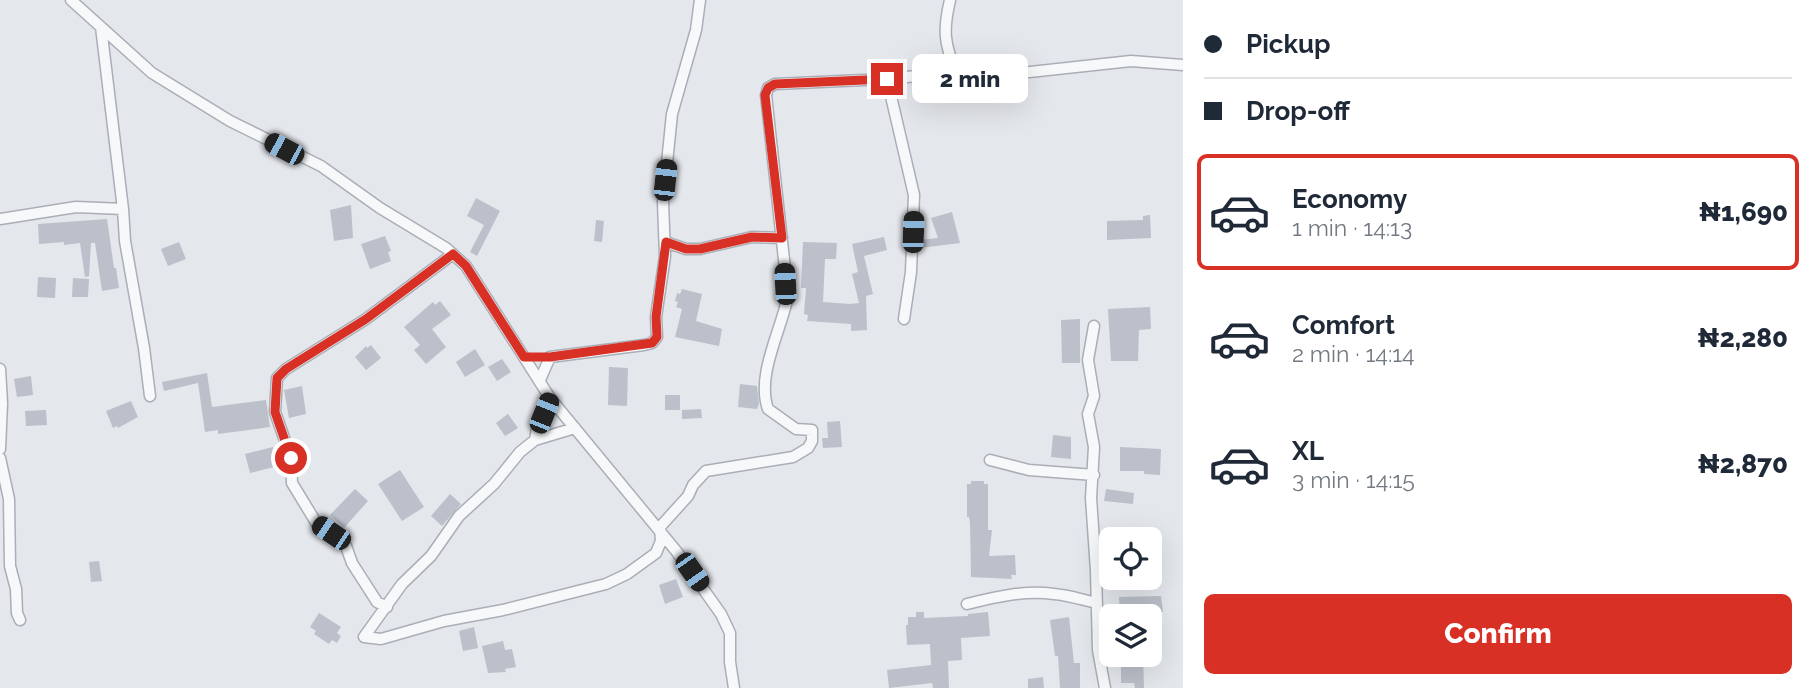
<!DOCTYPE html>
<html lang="en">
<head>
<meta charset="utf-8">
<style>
	body { margin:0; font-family:Raleway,sans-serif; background:#f6f6f7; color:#1f2937; height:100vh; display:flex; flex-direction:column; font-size:26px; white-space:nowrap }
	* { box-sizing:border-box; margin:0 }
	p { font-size:23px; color:#747a83 }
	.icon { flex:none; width:38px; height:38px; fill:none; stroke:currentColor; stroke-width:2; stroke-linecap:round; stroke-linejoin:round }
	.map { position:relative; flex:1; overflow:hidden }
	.details { display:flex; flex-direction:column; background:#fff; width:630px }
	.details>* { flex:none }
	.guide { display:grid; align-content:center; height:154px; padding:0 21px; background:#fff }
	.controls { position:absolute; left:1099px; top:527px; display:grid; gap:14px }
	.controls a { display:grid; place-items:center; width:63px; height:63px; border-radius:10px; background:#fff; box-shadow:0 7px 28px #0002; font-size:35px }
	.end { position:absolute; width:32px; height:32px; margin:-16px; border:9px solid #d93025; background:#fff; box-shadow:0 0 0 4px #fff }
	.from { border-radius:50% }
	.bubble { position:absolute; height:49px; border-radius:10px; background:#fff; box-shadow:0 7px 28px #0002; font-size:23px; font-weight:800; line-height:49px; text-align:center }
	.car { position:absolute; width:21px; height:42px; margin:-21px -10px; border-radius:9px; box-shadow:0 0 5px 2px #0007; background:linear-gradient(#222 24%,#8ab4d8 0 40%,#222 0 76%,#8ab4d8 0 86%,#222 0) }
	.guide b { display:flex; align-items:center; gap:24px; height:66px; font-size:26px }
	.guide b+b { border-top:2px solid #e0e1e3 }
	.guide i { width:18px; height:18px; background:#1f2937 }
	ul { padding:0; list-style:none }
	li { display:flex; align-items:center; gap:21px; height:116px; margin:0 14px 10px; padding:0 7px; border:4px solid transparent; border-radius:10px }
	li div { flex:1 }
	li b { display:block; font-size:26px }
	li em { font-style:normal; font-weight:800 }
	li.active { border-color:#d93025 }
	li>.icon { width:63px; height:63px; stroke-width:1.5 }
	.button { display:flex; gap:14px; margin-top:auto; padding:14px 21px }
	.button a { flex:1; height:80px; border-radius:10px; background:#d93025; color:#fff; font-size:28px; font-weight:800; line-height:80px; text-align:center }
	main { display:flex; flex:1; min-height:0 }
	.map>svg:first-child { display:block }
	.building { fill:#bbc0ca }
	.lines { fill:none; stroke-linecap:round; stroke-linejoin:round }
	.street-casing { stroke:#a9aeb7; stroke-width:13 }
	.street { stroke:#f7f8fa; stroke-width:10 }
	.route { stroke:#d93025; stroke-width:9 }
</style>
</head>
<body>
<main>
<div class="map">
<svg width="1183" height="688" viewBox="0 0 1183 688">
	<rect width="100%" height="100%" fill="#e4e7ec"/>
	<path class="building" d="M476,198L500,211L477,256L470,252L484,225L467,216Z
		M351,205L353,238L334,241L330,210Z
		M952,212L960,243L920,248V240L938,238L931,218Z
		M1150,215L1151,238L1107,240V221L1143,220V216Z
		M107,219L114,268H116L119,288L102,291L95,243H91L89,276L85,277L80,243L64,245V242L39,244L38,224Z
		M596,220L604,221L602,242L594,241Z
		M385,236L391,251L388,252L391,261L370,269L361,244Z
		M884,237L887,250L864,256L873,294L866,296L867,330L851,331V324L807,321L808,315L804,314L806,288H801L803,242L837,243L836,259H825L823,302L850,304L859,303L852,274L858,272L852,244Z
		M179,242L186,259L168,266L161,249Z
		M38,277L56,278L55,298L37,297Z
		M73,278L89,279L88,297H72Z
		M682,289L702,294L696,321L722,329L719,346L675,337L682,309L676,307L678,302L675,301L677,293L680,294Z
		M440,301L451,315L432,329L446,347L426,364L414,350L420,345L404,327L433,302L435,305Z
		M1150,307L1151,329L1139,330L1138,361H1111L1108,309Z
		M1080,319V363H1062L1061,320Z
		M371,345L381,358L366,370L355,357L366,346L367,348Z
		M475,349L485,365L465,377L456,362Z
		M502,359L511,372L497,381L488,367Z
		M609,367L628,368L627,406L608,405Z
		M207,373L212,407L266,400L270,427L218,434V430L205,432L198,383L164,391L162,382Z
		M31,376L33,395L17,397L14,379Z
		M740,384L757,386L759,404L757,409L738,407Z
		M302,386L306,414L289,418L284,390Z
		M665,395H680V410H665Z
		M131,401L138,417L118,428L117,426L113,428L106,411Z
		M701,409L702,418L682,419V410Z
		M46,410L47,425L26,426L25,411Z
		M508,414L518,428L505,436L496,423Z
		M840,421L842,447L823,448L822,438H828L827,422Z
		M1053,435L1071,437V459L1051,457Z
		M273,447L278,466L250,473L245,454Z
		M1120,447L1161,449L1160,475L1144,474V471H1120Z
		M400,470L424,507L402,521L378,484Z
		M971,481H984V484H988V530H992L989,556L1015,555L1016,575H1011L1012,579L971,577L970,522L969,517H967V484H971Z
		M355,489L368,501L344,528L330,515Z
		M1106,489L1134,493L1133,504L1104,501Z
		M450,494L461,504L442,526L431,516Z
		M99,561L102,581L91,582L89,562Z
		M676,579L683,597L665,604L659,585Z
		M1161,596L1163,612L1145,613V616H1120L1119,597Z
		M916,612H924V618L968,616V614L988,612L990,636L961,638L962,660L948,661L949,688H933L932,683L889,688L887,670L931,665L930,644L907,645L906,625H908V617H916Z
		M319,613L341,627L337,633L341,636L337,643L332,640L329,644L314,634L316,631L310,627Z
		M1069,617L1074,663H1080V688H1060L1058,656H1055L1050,620Z
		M474,627L478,648L463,651L459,631Z
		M503,641L505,650L512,649L516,667L505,669L506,672L488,673L482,646Z
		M1121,654H1143L1144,688H1135L1134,683H1121Z
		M1043,677L1044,688H1028V679Z"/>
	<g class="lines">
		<g class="street-casing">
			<path id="street" d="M71,0L152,73L230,121L321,166L380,208L446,248L466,266L550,398L677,552L721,614L730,633V662L734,688
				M950,0C943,30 944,43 956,72L974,78L1131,61L1183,65
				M101,27L123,209L125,241L144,348L150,396
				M887,79L914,195L911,272L904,319
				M0,219L76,207L123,209
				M665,242L686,249H700L752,237L782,238
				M1094,326L1088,360L1094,396L1088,414L1094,447L1091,498L1096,570L1098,650L1105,688
				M0,369L2,403L0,449
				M540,380L550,357L644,345L652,343L657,337L656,317L665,256L663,202L672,114L696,30L700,0
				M575,428L535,440L520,452L494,484L459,516L431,556L402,584L364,637L381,639L444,621L503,610L606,584L627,574L656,553L661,541L660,527L688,496L693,485L706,471L793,457L808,448L812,441V430L796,429L768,409C756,375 781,331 788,296L766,95L768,88L775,84L887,79L956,72
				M535,440L537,428L550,398
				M0,458L9,499L10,566L16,589L17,613L20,620
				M990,460L1029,470L1094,475
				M967,604C995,597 1024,590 1054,594C1068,595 1083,600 1097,603
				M387,607L377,602L352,563L346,546L317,524L292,483L291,458L275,412L277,378L286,369L366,319L453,254"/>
		</g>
		<use href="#street" class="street"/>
	</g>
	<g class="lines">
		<path class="route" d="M291,458L275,412L277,378L286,369L366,319L453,254L466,266L524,357H550L652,343L657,337L656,317L666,242L686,249H700L752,237L782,238L765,95L768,88L775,84L887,79"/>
	</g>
</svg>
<div class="controls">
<a><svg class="icon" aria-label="locate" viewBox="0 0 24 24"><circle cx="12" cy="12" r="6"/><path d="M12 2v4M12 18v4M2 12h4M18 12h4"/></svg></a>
<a><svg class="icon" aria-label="layers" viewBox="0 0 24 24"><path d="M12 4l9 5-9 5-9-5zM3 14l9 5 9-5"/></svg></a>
</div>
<i class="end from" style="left:291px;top:458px"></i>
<i class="end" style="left:887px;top:79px"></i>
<div class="bubble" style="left:912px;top:54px;width:116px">2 min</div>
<i class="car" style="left:284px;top:149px;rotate:298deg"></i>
<i class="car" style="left:665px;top:180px;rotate:6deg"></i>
<i class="car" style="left:913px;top:232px;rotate:2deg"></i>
<i class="car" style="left:785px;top:284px;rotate:357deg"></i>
<i class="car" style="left:544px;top:413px;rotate:22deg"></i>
<i class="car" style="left:331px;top:533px;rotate:304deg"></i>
<i class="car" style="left:692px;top:572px;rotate:145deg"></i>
</div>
<section class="details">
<div class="guide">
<b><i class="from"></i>Pickup</b>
<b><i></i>Drop-off</b>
</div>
<ul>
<li class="active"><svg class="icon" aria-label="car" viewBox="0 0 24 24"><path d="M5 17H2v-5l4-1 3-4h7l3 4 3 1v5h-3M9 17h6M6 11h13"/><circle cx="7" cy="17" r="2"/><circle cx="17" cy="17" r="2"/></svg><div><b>Economy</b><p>1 min · 14:13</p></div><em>₦1,690</em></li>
<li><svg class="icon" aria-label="car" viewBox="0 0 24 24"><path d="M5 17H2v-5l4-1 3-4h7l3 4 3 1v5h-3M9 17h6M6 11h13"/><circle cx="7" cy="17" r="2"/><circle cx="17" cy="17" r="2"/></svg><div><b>Comfort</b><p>2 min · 14:14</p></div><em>₦2,280</em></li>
<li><svg class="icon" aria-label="car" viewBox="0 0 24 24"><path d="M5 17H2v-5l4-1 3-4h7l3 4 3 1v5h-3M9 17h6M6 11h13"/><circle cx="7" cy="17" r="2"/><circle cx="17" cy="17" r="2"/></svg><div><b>XL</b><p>3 min · 14:15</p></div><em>₦2,870</em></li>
</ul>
<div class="button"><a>Confirm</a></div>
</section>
</main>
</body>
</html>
